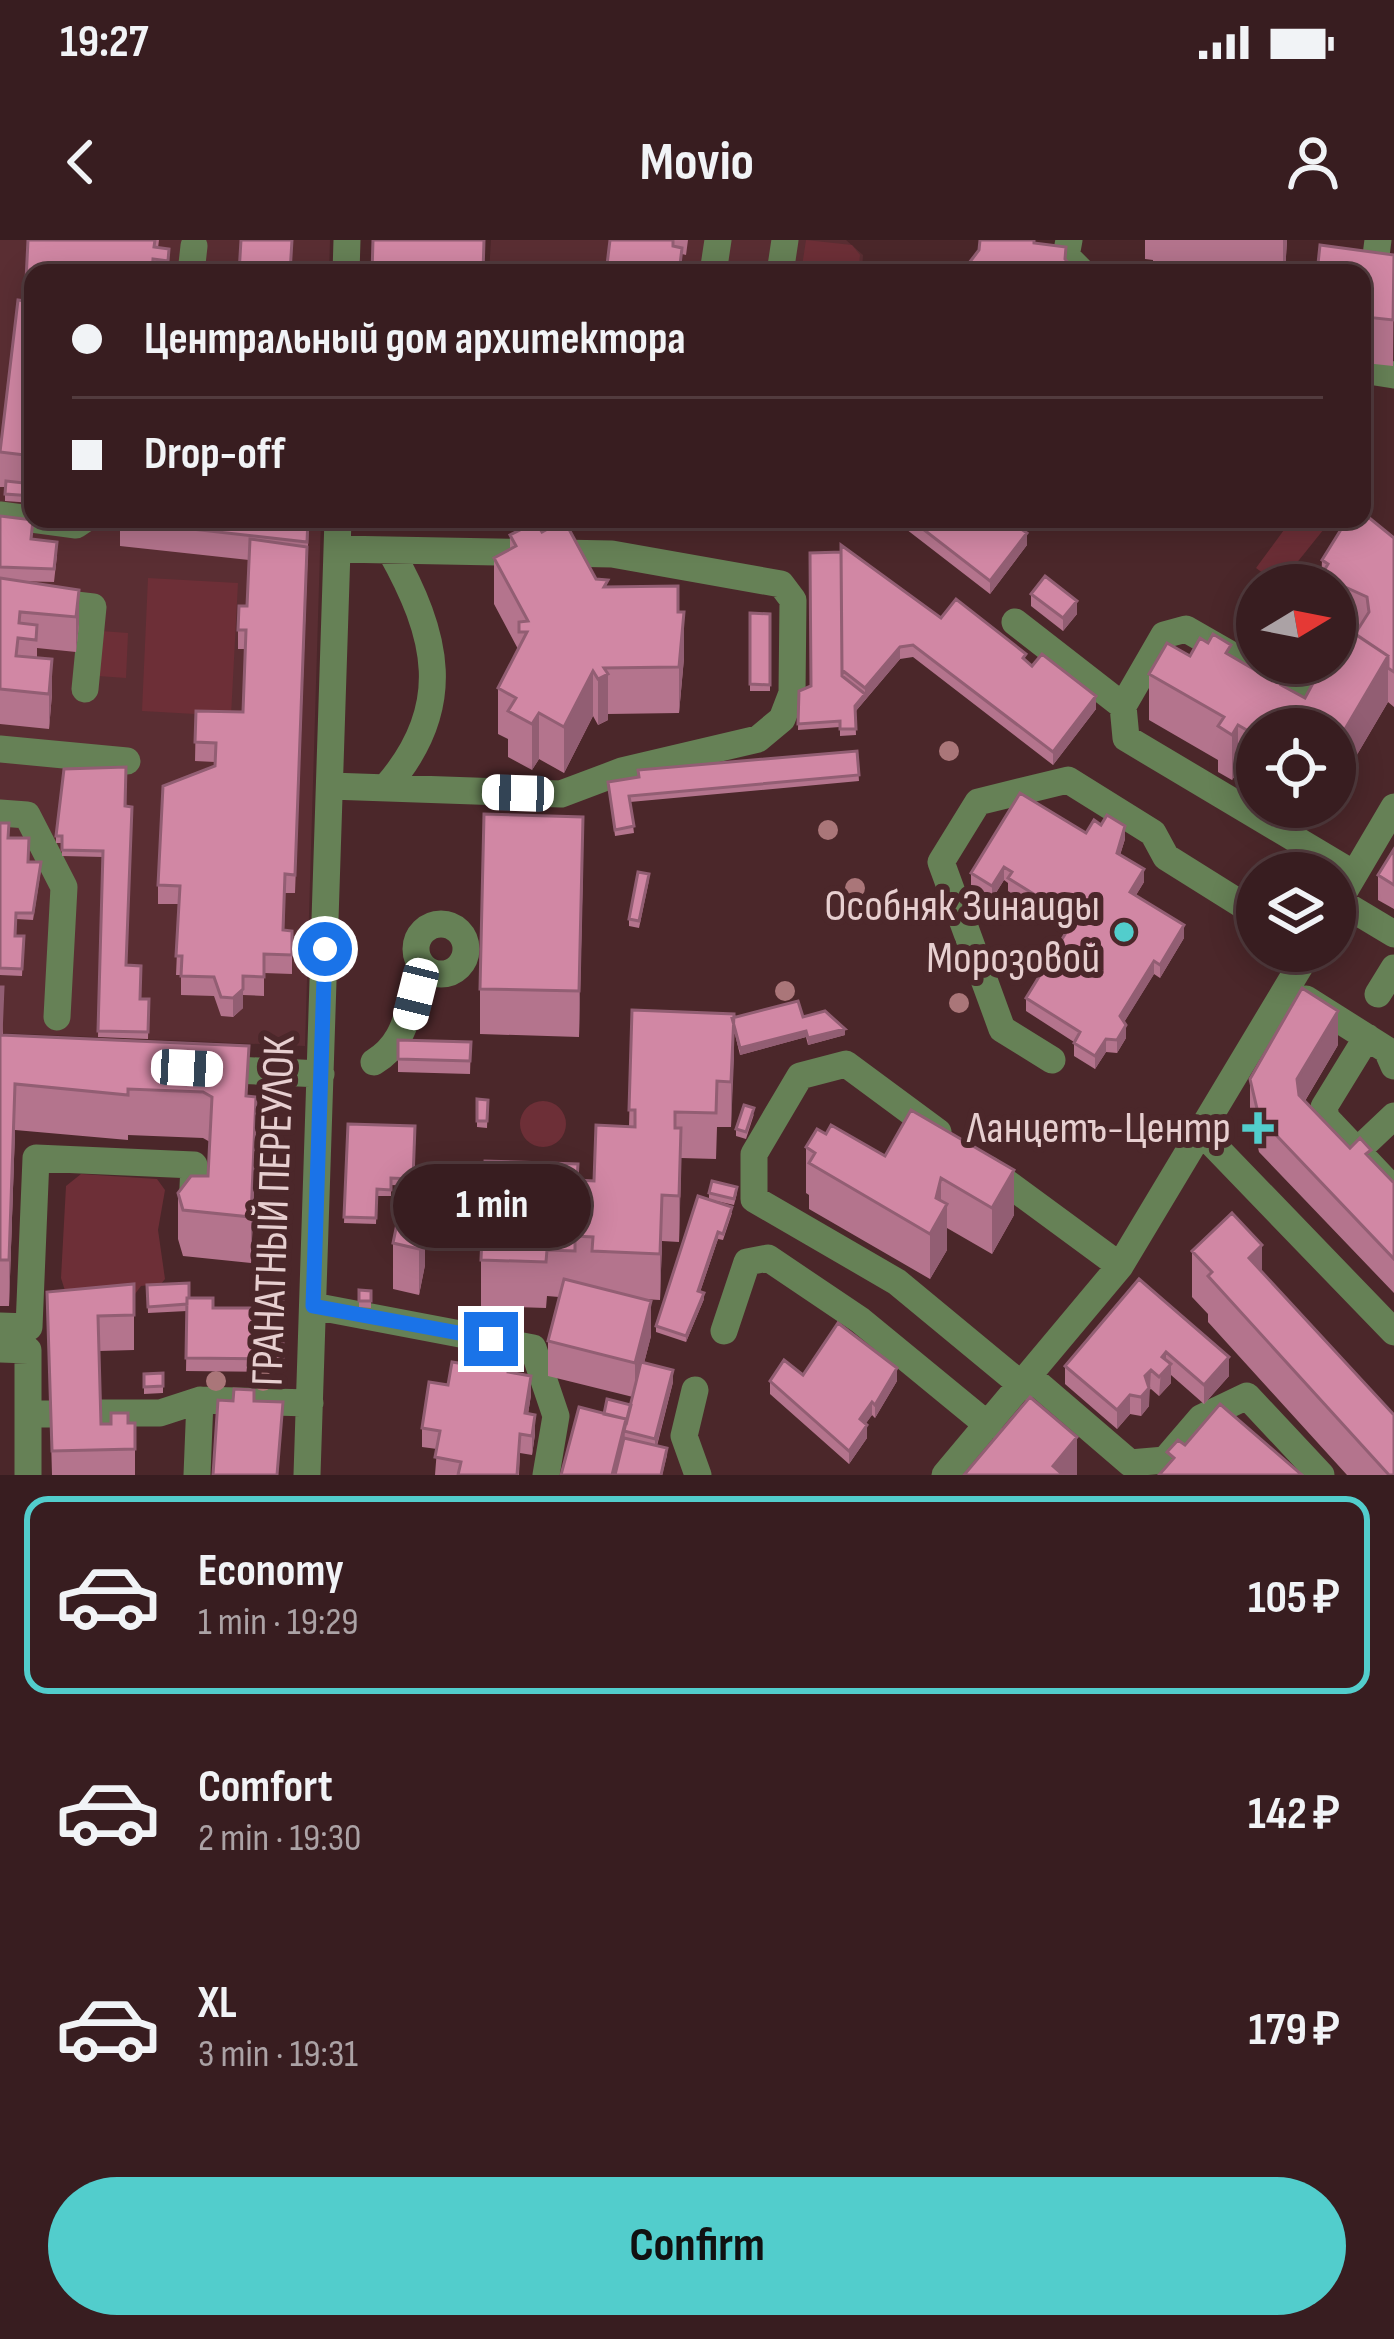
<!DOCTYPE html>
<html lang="en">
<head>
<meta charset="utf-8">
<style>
	body { margin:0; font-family:"Sofia Sans Condensed",sans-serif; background:#3f2629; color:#f1f3f6; height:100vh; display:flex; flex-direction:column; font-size:45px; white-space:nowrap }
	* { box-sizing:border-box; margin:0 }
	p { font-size:39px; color:#aba2a5 }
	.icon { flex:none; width:66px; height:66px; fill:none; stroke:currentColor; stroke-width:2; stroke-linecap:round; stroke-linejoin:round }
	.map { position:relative; height:1235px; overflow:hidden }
	.panel { display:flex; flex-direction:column; background:#381d20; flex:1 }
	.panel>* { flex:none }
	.banner { position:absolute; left:24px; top:24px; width:1347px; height:264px; border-radius:24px; box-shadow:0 6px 30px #0003,0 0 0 3px #523b3e; display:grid; align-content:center; height:264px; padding:0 48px; background:#381d20 }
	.needle { width:78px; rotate:80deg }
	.buttons { position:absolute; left:1236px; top:324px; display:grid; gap:24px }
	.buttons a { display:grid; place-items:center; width:120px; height:120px; border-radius:50%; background:#381d20; box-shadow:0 6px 30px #0003,0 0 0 3px #523b3e; font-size:60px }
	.end { position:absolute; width:54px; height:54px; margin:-27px; border:15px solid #1a73e8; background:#fff; box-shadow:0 0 0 6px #fff }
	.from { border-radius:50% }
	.bubble { position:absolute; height:84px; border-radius:42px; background:#381d20; box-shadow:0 6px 30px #0003,0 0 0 3px #523b3e; font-size:39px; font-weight:700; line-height:84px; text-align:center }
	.car { position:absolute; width:36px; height:72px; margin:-36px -18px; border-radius:15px; box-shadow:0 0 9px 3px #0007; background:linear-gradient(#fff 24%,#345 0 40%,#fff 0 76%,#345 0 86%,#fff 0) }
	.banner b { display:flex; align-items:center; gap:42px; height:114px; font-size:45px }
	.banner b+b { border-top:3px solid #523b3e }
	.banner i { width:30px; height:30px; background:#f1f3f6 }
	ul { padding:21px 0 0; list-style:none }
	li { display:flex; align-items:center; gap:36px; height:198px; margin:0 24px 18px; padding:0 24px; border:6px solid transparent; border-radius:24px }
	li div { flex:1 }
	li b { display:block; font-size:45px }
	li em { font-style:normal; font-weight:700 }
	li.selected { border-color:#52cdcc }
	li>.icon { width:108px; height:108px; stroke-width:1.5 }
	.primary-button { display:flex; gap:24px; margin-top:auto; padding:24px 48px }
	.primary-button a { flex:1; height:138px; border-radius:72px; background:#52cdcc; color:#111; font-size:48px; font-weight:700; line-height:138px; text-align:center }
	.status { display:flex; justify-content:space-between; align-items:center; height:84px; padding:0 60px; background:#381d20; direction:ltr }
	.status svg { height:33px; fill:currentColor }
	header { display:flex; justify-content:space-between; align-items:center; height:156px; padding:0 48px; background:#381d20; font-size:54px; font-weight:700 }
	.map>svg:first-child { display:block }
	.built { fill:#5a2e33 }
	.green { fill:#6d2f37 }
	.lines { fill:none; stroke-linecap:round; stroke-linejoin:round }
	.minor { stroke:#668156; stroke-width:27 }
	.tree { fill:#aa7679 }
	.wall { fill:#b4748d }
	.shaded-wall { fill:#925e73 }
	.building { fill:#d187a4; stroke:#925e73; stroke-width:3 }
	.route { stroke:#1a73e8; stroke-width:15 }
	.poi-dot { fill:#52cdcc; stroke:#4b272a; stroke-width:4.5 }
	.labels { text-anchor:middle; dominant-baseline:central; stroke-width:12; stroke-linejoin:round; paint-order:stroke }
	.poi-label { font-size:45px; fill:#e7cfd0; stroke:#4b272a; text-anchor:end }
	.street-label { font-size:45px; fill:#e7cfd0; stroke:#4b272a }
</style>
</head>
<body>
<div class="status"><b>19:27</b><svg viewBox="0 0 49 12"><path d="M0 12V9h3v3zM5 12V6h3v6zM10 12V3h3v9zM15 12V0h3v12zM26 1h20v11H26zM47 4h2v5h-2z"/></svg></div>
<header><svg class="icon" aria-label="back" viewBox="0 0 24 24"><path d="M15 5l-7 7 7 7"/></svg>Movio<svg class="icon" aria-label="person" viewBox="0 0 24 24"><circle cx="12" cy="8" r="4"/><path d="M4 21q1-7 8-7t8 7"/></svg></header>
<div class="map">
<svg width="1394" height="1235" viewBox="0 0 1394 1235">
	<rect width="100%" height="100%" fill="#4b272a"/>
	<path class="built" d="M0,0H330L329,33H33V279H321L305,806L0,793Z
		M491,0H846L863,15L862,33H489Z
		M531,279H715L701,289L575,291L530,288Z"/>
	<path class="green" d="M806,0L852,5L860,15L858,33H801Z
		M1292,279H1332L1279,345L1256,328Z
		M148,338L238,343L231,476L142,471Z
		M101,391L128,393L126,438L98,436Z
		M520 884a23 23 0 1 1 46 0a23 23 0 1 1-46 0Z
		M81,934L157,939L165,950L158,990L165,1039L161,1044L141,1046L129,1062L66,1054L61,1038L66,946Z"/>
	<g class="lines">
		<path class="minor" d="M1069,0L1066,16L1083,33
			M191,33L194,6
			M346,33L347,0
			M713,33L718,0
			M780,33L785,0
			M1372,47L1378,0
			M1362,130L1394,135
			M0,275L76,285L85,279
			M0,356L93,367L85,449
			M1015,382L1123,466
			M1308,459L1186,389L1164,395L1123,466L1126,498L1354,634
			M0,509L127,521
			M330,546L561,554L622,531L758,499L782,479L792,453L793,360L781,344L612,314L337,309
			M386,547C456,467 438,395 390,310
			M0,573L27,575L64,647L57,777
			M1339,661L1394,694
			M1335,667L1394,567
			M416 709a25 25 0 1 1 50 0a25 25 0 1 1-50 0Z
			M1378,754L1394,728
			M1306,759L1387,810L1394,826
			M1367,797L1324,867L1326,878L1394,950
			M1052,820L1002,789L941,622L978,562L1068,540L1153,593L1166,617L1257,674
			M374,822C411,800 406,761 426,729
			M214,829L321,834
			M938,892L846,824L800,836L754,914V959L897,1042L1024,1147
			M1201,892L1394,1092
			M1357,911L1394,876
			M988,929L1120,1026
			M313,1066L533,1108L556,1176L546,1235
			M0,1086L29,1087L36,918L194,925L192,969
			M724,1091L747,1022L768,1018L860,1080L989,1186
			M0,1109L28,1110V1174H50
			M1031,1138L1130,1223L1165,1220L1201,1178L1247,1156L1321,1235
			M695,1150L684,1196L698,1235
			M100,1173H160L200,1160L310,1163
			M28,1174V1235
			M197,1235L200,1160
			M307,1235L338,279
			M945,1235L1120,1026L1309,711"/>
	</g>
	<g class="tree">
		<circle cx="949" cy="511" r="10"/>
		<circle cx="828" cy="590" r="10"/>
		<circle cx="855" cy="648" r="10"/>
		<circle cx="879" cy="668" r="10"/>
		<circle cx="785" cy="751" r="10"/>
		<circle cx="959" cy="763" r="10"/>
		<circle cx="216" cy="1141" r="10"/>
		<circle cx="263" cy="1141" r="10"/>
	</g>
	<path class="wall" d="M28,0H159L158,8L169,9V33H33V263L5,261V247H0V203L25,61Z
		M610,0H688L686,15L682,14V33L607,25Z
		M1145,0H1287L1285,33H1182L1153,29V20L1145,19Z
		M1394,15L1393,126L1365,123V114H1362V33Z
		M0,276L57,315L54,342L16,341L79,350V384L76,412L37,408V418L52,454L49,489L0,484Z
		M120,279H309L295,653H285L284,690L292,691V734L264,733V756L243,755V768L233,777L221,776L214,756L181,755V735H176L179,664H158V645L215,526V522L195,521L196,471L243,472L246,409H238V390L247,366L249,320L120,306Z
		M530,279H576L575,291L570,290L596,339L608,347L678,372L684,418L679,473L608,474V480L598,485L593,476L564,533L539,519L532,530L508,517V499L498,494V448L518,409L494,364V318L510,309V295L530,285Z
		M893,279H1007L1027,305L990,354Z
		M1350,286L1394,298V467L1388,462L1338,547L1335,545V489H1257V542L1238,531L1232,540L1218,532V520L1149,480V434L1190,416H1231L1305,458L1312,446V428L1335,423L1359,388L1335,377V345H1321L1322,320Z
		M1031,354L1077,374L1063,391L1031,366Z
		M750,373L770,374V451H750Z
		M941,378L1026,421L1096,469L1053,525L913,417L900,419L855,472L856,495L840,496V487L798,490L799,451Z
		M857,511L859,541L630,562L634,593L615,596L608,542Z
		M126,527L127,725L140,759H149L148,799L98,797L103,617L62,616V603H56V596Z
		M0,583L8,598L28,622L41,629L33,680L16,679L15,696H24L22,736L0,735Z
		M1086,593L1125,599L1120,615L1144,642L1136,655L1184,698L1160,738L1154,734L1124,782L1126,798L1117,813L1106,812L1095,829L1074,816V802L1026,771V758L1072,683L1048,668L1045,674L1008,651V643L1004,640L992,659L971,646V633Z
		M1394,609V669L1378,660V635Z
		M583,623L579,797L480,794V749Z
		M649,640L639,688L629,686V679Z
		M0,747L3,795L249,857L256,903L251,1023L183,1016L178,999V953L208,936L210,902L203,898L128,895V900L15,890L9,1066H0Z
		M632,770L734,778L803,777L845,795L808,805L806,797L740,815L734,790L731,887H717L716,919L681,918L679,1002L662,1001L660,1060L642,1059L651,1096L644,1123L673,1142L657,1206L667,1215L662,1235H561L604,1174L631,1165L633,1157L548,1136V1101L559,1057L547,1056L546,1068L481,1066V1020L578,940L594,941L629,887Z
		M471,802L470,834L398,832V819Z
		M1338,805L1305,861L1350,908L1371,919L1394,943V1053L1259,912L1250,873V839Z
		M477,859L488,860L487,888L477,887Z
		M911,870L1014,975L992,1014L947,988V1010L930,1039L809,969V955L806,953V907L826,894L885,916Z
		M754,874L746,899L736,896V889Z
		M348,884L415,886L413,946L391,945V956H377L376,984L344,983Z
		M709,953H737L734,965L712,960L732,973L723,1000L718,999L700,1052L704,1059L686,1102L656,1092V1086L709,960Z
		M425,979V1025L419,1055L393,1049V1003Z
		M1192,1011L1262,1031L1394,1235H1347L1208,1082V1074L1192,1057Z
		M1139,1039L1229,1136L1204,1164L1171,1135V1143L1159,1156L1151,1149L1149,1150V1166L1141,1176L1130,1174L1117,1189L1065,1144V1126Z
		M134,1044V1110L99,1111L101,1184L135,1183V1235H52L47,1052Z
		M147,1045L189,1058L213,1068H253L283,1056V1132L186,1131L187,1071L148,1073Z
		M359,1050L371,1051V1068L359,1067Z
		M508,1132L531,1155L528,1174L535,1194L532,1215L520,1213L519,1235H435L437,1209L422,1207V1188L448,1145Z
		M163,1133V1153L144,1154V1134Z
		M803,1135L897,1141L875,1178L872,1175L865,1184L867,1198L849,1224L770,1154V1141Z"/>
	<path class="shaded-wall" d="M1283,0H1287L1285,33H1283Z
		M1027,293V305L990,354V341Z
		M79,350V384L76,412V377Z
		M1077,361V374L1063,391V378Z
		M684,372V418L679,473V427Z
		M900,407V419L855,472V466L865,454V448Z
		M1388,416V462L1338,547V501Z
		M52,419V454L49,489V454Z
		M593,431V476L564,533V487Z
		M608,434V480L598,485V439Z
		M1096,456V469L1053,525V512Z
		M539,473V519L532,530V484Z
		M1238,485V531L1232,540V495Z
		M583,577V623L579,797V751Z
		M1125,586V599L1117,625V613Z
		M1004,627V640L992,659V646Z
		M1144,629V642L1130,665V652Z
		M1184,685V698L1160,738V725Z
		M1154,721V734L1120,789V776Z
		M243,749V768L233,777V758Z
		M1338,771V805L1297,874V839Z
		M734,774V820L731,887V842Z
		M1126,785V798L1117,813V800Z
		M845,789V795L808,805V798Z
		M806,791V797L740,815V808Z
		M1106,799V812L1095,829V816Z
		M15,844V890L9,1066V1020Z
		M256,857V903L251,1023V977Z
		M681,888V934L679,1002V956Z
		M1014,930V975L992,1014V968Z
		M941,938V974L947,964V1010L930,1039V994Z
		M662,955V1001L660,1060V1014Z
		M425,979V1025L419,1055V1009Z
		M718,992V999L698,1058V1051Z
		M1262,1005V1051L1249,1018Z
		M704,1053V1059L686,1102V1096Z
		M651,1061V1096L635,1158V1123Z
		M1166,1112V1130L1171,1124V1143L1159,1156L1162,1117Z
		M1229,1117V1136L1204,1164V1145Z
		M897,1128V1141L875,1178V1165Z
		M673,1130V1142L655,1212V1199Z
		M1151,1130L1149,1166L1141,1176V1157L1145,1136Z
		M531,1136V1155L525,1192V1173Z
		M1130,1155V1174L1117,1189V1170Z
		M872,1162V1175L860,1192V1179Z
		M535,1175V1194L532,1215V1196Z
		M626,1179L624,1204L616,1235H612Z
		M867,1185V1198L849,1224V1211Z
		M1077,1197V1235H1053V1226Z"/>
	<path class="building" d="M28,0H155L154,7L169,9L168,21L153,19L152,33H33V216L0,212L18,60L25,61Z
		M241,0H292L290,33H296H239Z
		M373,0H484L483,33H372Z
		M610,0H673V6L682,8L679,33H606Z
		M980,0H1034V3L1066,7L1065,19L1074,29L1071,33H974L969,23L979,10Z
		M1320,5L1394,15L1393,80L1365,77L1366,68H1362V33H1317Z
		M591,24L607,25L606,33H555L569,26Z
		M6,241L33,244V256L5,254Z
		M1362,272L1394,298V432L1388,428V416L1355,394L1369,372L1367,357L1321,336L1328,324L1322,320L1345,283L1350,286L1354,279H1362Z
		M0,276L33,280L31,299L57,302L54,329L0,327Z
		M120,279H308L307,302L120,281Z
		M910,279H1007L1027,293L990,341Z
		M564,280L596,339L608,340L604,347L678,346V372H684L679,427L604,428L608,434L598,439L593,431L564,487L539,473L532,484L508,471L516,458L498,448L527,392H519V382L528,381L494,318L516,306L510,295L536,282L542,292Z
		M250,299L307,307L295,635L285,634L283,690L292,691V715L264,714V737L243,736V749L233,758L221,757L214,737L181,736L182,716H176L180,646L158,645L163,546L215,526L216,503L195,502L196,471L243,472L246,390H238L239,366H247Z
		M841,305L941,378L956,359L1026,414L1023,418L1032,426L1042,414L1096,456L1053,512L913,405L900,407L865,448L842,430Z
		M841,312L842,436L865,454L855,466L856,489H840V481L798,484L799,451L811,446L810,313Z
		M1045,336L1077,361L1063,378L1031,354Z
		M0,338L79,350L76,377L20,372L19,383L37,385L36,400L18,398L16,416L52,419L49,454L0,449Z
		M750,373L770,374V445L750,444Z
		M1336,381L1388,416L1338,501L1335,499V489H1317L1298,478L1291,489H1257V496L1238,485L1232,495L1218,486L1224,477L1149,434L1167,403L1190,416L1200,398L1208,403L1213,394L1231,405L1226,413L1255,430L1259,423H1266L1273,427L1267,437L1276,442L1280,433L1286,436L1281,445L1305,458L1319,432L1312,428L1314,423H1335Z
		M857,511L859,535L629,556L634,586L615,590L608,542L639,537L638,530Z
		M126,527L125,566L132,567L126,725L141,726L140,759H149L148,792L98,791L103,611L62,610V596H56L64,529Z
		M1020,553L1086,593L1094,580L1101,585L1107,575L1125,586L1117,613L1144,629L1130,652L1184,685L1160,725L1154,721L1120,776L1126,785L1117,800L1106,799L1095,816L1074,803L1080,792L1026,758L1078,673L1048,655L1045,661L1008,638L1012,632L1004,627L992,646L971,633Z
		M484,574L583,577L579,751L480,749Z
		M0,583H9L8,598H29L28,622H41L33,673H16L15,696H24L22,729L0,728Z
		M1394,609V645L1378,635Z
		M638,632L649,634L639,681L629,679Z
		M0,747H3L1,795L249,806L246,856L256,857L251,977L183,970L178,953L191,936H208L212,857L203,852L128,849V855L15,844L9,1020H0Z
		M1302,748L1338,771L1297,839L1299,855L1350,908L1360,898L1371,910L1366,914L1394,943V1019L1259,877L1250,839Z
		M798,761L803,777L825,771L845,789L808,798L806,791L740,808L732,778Z
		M632,770L734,774L731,842L717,841L716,873L675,872V888H681L679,956L662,955L660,1014L592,1011L593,997L575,996V1011L547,1010L546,1022L481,1020L485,921L578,924L577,940L594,941L596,885L635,887V870H629Z
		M398,800L471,802L470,821L398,819Z
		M477,859L488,860L487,881H477Z
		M744,865L754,868L746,892L736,889Z
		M911,870L1014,930L992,968L941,938L936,958L947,964L930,994L809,923L815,913L806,907L817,889L826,894L831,885L885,916Z
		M348,884L415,886L413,939L391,938V950L377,949L376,978L344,977Z
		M712,941L737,947L734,959L709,953Z
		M698,956L732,967L723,994L718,992L698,1051L704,1053L686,1096L656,1086Z
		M1232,973L1262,1005L1249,1018L1394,1175V1235H1389L1208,1036L1212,1032L1192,1011Z
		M399,974L425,979L419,1009L393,1003Z
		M564,1039L651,1061L635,1123L548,1101Z
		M1139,1039L1229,1117L1204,1145L1166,1112L1162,1117L1171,1124L1159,1137L1151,1130L1145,1136L1149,1148L1141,1157L1130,1155L1117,1170L1065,1126Z
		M189,1043V1058H187V1064L148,1067L147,1045Z
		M134,1044V1075L98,1076L101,1184H111V1173H128V1183H135V1209L52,1211L47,1052Z
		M359,1050L371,1051V1061H359Z
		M253,1056H283V1119L186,1118L187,1058H213V1068H253Z
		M838,1083L897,1128L875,1165L872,1162L860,1179L867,1185L849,1211L770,1141L784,1120L803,1135Z
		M489,1087L509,1090L508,1132L531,1136L525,1173L535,1175L532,1196L520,1194L517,1235H458L461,1222L435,1217L440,1191L422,1188L429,1142L448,1145L452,1122L477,1126L482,1096L487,1097Z
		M641,1122L673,1130L655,1199L624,1191Z
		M163,1133V1146L144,1147V1134Z
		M234,1149L254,1150V1161L283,1162L277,1235H213L218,1160L233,1161Z
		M1030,1157L1077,1197L1053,1226L1063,1235H964Z
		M607,1159L631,1165L626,1185V1179L604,1174Z
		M1220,1164L1302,1235H1159L1174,1218L1167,1212L1178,1200L1185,1205Z
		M579,1167L626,1179L612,1235H561Z
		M624,1198L667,1208L661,1235H615Z"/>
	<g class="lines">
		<path class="route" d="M325,709L313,1066L491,1099"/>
	</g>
	<g class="poi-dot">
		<circle cx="1124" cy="692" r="12"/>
		<path d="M1252 870h12v12h12v12h-12v12h-12v-12h-12v-12h12z"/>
	</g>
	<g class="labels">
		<g class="poi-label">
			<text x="1100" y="666">Особняк Зинаиды<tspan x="1100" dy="52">Морозовой</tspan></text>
			<text x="1231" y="888">Ланцетъ-Центр</text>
		</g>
		<g class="street-label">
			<text transform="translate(274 971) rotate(-88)">ГРАНАТНЫЙ ПЕРЕУЛОК</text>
		</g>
	</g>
</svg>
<div class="buttons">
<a><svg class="needle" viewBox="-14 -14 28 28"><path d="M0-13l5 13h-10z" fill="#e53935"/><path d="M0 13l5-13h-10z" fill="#aba2a5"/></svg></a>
<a><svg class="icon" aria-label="locate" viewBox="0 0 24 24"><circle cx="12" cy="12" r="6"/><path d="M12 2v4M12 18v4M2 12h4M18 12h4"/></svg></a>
<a><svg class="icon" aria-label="layers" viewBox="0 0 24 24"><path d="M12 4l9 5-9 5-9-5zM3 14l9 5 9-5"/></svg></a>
</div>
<i class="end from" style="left:325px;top:709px"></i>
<i class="end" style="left:491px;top:1099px"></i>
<div class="bubble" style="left:393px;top:924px;width:198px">1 min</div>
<i class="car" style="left:518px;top:553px;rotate:272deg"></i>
<i class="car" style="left:416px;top:754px;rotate:194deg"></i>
<i class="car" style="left:187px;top:828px;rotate:93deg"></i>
<div class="banner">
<b><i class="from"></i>Центральный дом архитектора</b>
<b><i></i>Drop-off</b>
</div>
</div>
<section class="panel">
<ul>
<li class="selected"><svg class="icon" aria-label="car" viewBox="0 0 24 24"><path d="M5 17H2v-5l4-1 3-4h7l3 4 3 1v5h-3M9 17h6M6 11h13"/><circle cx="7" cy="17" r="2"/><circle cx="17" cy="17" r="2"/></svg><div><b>Economy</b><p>1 min · 19:29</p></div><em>105 ₽</em></li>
<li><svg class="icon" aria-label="car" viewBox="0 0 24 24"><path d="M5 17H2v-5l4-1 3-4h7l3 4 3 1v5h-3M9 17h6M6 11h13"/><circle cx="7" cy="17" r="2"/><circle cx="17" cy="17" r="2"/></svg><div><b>Comfort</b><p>2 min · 19:30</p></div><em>142 ₽</em></li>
<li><svg class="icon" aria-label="car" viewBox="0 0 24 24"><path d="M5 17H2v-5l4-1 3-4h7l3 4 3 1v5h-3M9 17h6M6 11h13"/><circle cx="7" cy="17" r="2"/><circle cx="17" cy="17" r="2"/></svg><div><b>XL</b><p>3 min · 19:31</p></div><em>179 ₽</em></li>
</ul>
<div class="primary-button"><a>Confirm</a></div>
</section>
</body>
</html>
